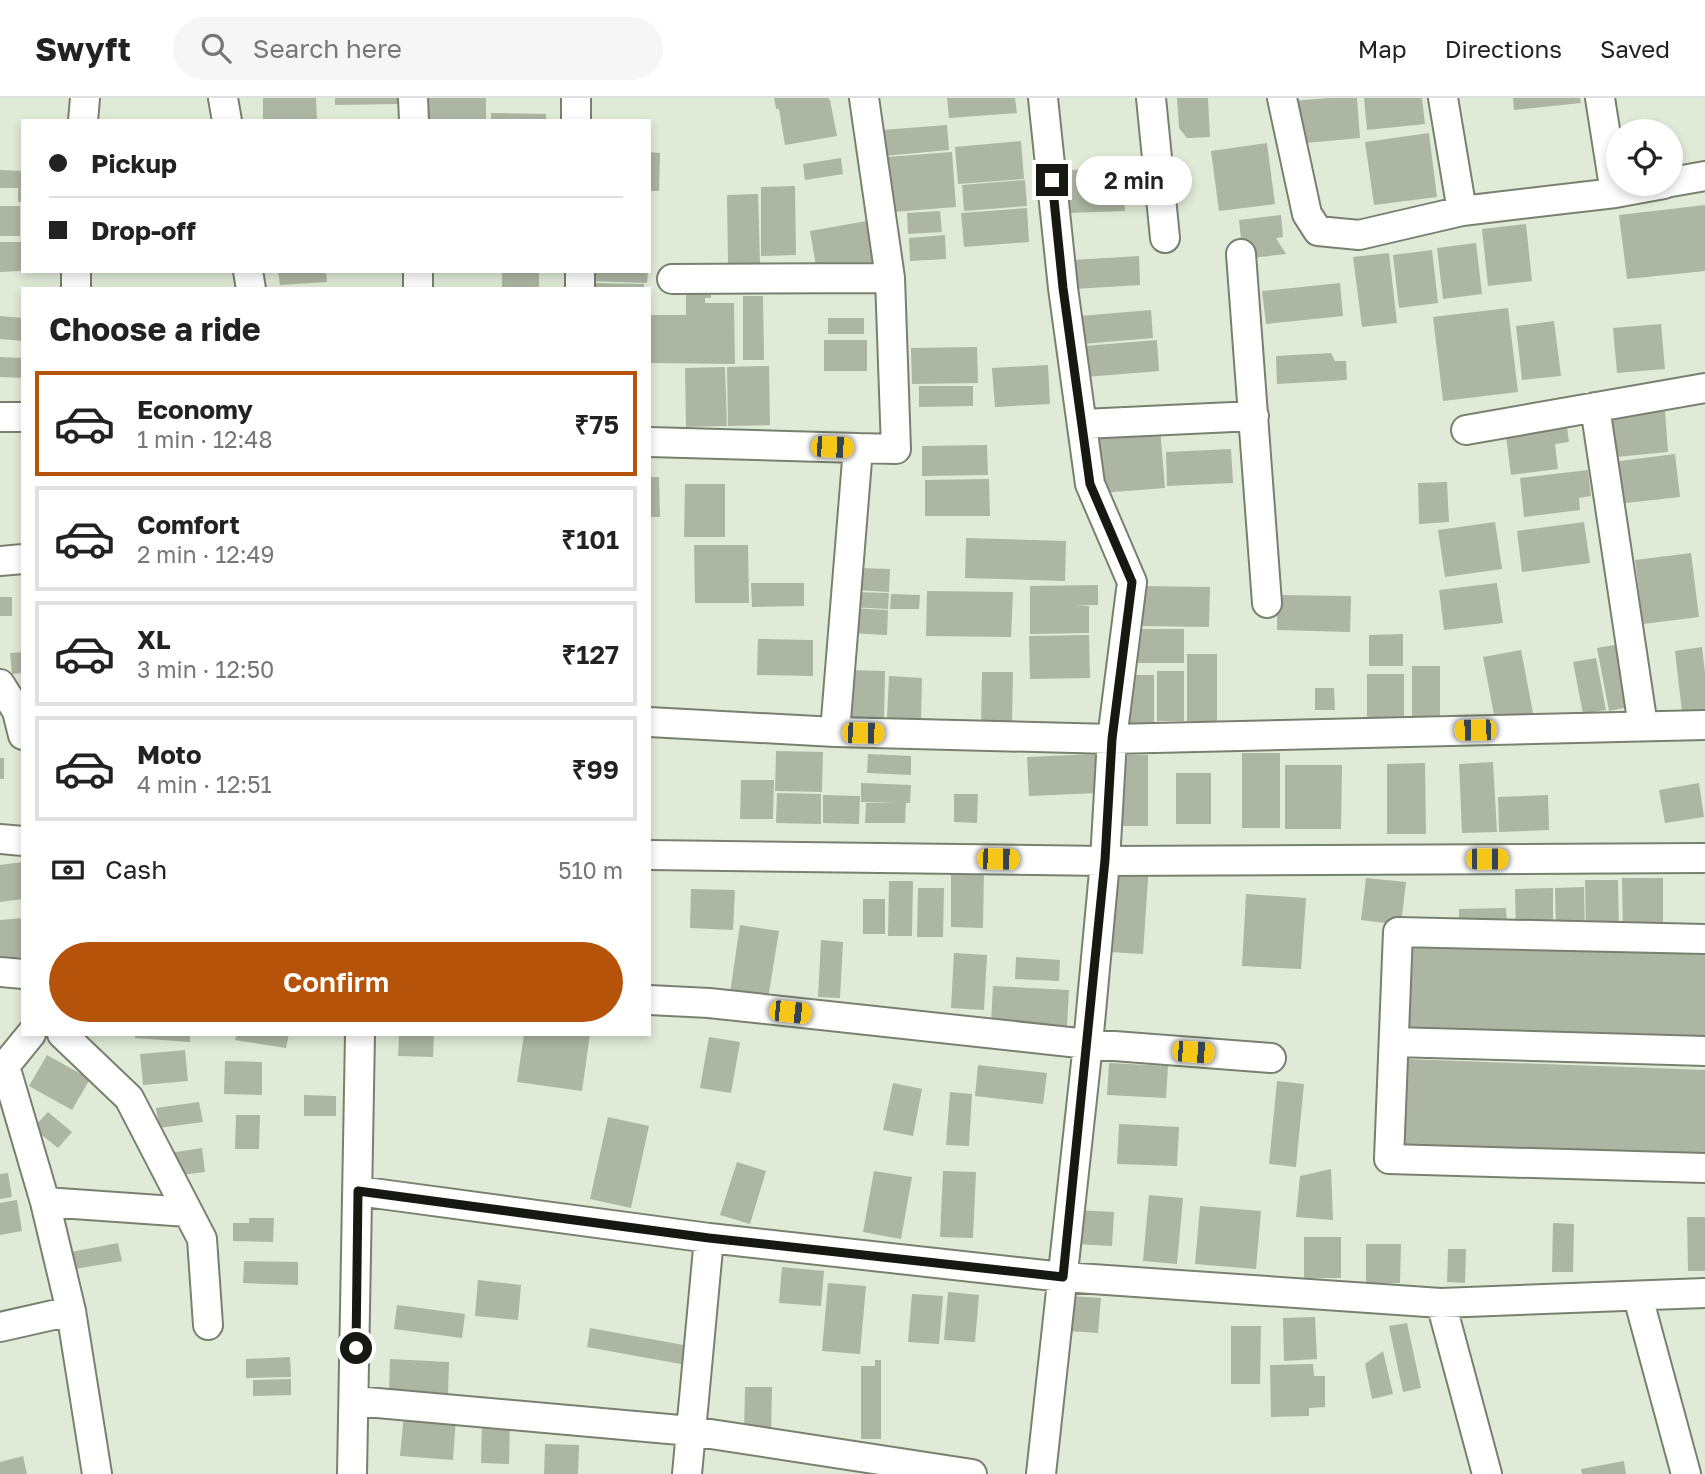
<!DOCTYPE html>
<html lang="en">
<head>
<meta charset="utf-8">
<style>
	body { margin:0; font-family:"Golos Text",sans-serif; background:#f6f6f6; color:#222; height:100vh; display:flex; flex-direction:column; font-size:26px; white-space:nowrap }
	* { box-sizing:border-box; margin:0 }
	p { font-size:23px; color:#767676 }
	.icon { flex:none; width:38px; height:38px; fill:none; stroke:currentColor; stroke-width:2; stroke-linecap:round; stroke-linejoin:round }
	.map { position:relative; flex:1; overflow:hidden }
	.details { position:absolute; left:21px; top:189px; width:630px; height:749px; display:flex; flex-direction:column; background:#fff; border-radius:0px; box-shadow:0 4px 10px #0003 }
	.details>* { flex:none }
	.top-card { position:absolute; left:21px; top:21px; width:630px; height:154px; border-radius:0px; box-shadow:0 4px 10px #0003; display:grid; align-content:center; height:154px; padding:0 28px; background:#fff }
	.fabs { position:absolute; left:1606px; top:21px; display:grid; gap:14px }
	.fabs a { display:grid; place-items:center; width:77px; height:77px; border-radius:50%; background:#fff; box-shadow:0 4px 10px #0003; font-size:35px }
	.end { position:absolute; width:32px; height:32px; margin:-16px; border:9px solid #161912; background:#fff; box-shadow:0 0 0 4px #fff }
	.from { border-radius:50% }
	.bubble { position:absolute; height:49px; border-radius:24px; background:#fff; box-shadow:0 4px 10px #0003; font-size:23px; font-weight:600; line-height:49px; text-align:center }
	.car { position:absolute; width:21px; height:42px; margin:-21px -10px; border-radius:9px; box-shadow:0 0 5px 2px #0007; background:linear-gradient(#f5c518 24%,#345 0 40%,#f5c518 0 76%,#345 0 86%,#f5c518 0) }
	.top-card b { display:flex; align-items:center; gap:24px; height:66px; font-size:26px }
	.top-card b+b { border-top:2px solid #e0e0e0 }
	.top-card i { width:18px; height:18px; background:#222 }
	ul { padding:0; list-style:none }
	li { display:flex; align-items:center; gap:21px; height:105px; margin:0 14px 10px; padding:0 14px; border:4px solid #e0e0e0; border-radius:0px }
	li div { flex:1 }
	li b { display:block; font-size:26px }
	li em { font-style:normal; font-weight:600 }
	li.on { border-color:#b45309 }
	li>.icon { width:63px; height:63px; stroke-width:1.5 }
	h2 { padding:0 28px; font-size:32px; line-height:84px }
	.pay { display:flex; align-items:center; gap:18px; height:77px; padding:0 28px; font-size:26px }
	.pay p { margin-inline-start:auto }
	.primary-button { display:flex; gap:14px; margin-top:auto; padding:14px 28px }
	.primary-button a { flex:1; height:80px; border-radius:42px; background:#b45309; color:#fff; font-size:28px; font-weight:600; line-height:80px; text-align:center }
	header { display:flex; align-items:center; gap:42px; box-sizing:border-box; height:98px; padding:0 35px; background:#fff; border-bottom:2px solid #e0e0e0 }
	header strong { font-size:33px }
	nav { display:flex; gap:38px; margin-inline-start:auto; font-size:24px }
	.search { width:490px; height:63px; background:#f6f6f6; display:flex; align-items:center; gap:18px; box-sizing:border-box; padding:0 24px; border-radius:38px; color:#767676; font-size:26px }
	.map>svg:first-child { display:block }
	.building { fill:#acb6a3 }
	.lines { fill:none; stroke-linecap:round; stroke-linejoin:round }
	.minor-casing { stroke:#78816f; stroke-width:32 }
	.minor { stroke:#fff; stroke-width:28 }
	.route { stroke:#161912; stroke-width:9 }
</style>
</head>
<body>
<header>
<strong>Swyft</strong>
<div class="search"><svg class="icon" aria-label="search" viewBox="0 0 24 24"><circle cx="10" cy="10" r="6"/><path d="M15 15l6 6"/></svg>Search here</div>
<nav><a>Map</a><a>Directions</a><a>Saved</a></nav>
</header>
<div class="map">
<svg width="1705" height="1376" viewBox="0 0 1705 1376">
	<rect width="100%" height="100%" fill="#e0ebd7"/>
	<path class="building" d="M263,0H316L317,23H263Z
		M335,0H400V6L335,7Z
		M421,0H486V23H421Z
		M774,0H828L830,2L837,38L785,47L779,11H776Z
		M947,0H1015L1017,15L949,20Z
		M1177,0H1208L1210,39L1187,40L1179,30Z
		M1330,0H1357L1360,40L1294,46L1291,3Z
		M1364,0H1422L1425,26L1367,32Z
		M1513,0H1580L1581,5L1514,12Z
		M491,15L546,16V23H491Z
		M947,27L949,52L884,58L882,32Z
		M1429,35L1437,99L1374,107L1365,44Z
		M1021,43L1024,81L958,86L955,49Z
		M1267,45L1275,106L1219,113L1211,53Z
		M649,54L660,55L659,93H649Z
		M952,54L956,109L893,114L887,59Z
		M841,60L843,76L805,82L803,66Z
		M1123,70L1125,113L1070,115L1068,72Z
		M0,72L23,73V104H18V90H0Z
		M1025,82L1027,108L964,113L962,87Z
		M795,88L796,157L761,158V89Z
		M758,96L760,165L728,166L727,97Z
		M1705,107V173L1627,181L1619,117Z
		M0,108H20V138H0Z
		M1027,110L1029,144L964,149L961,115Z
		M940,113L942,134L908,136L907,115Z
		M1281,117L1283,139L1276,140L1286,156L1243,161L1239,122Z
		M872,122L879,163L817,174L810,133Z
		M1526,126L1532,183L1488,188L1482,131Z
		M945,137L946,161L910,163L909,140Z
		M0,144H21V173L0,174Z
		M1476,145L1482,196L1443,201L1437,150Z
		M1432,152L1438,205L1399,210L1393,157Z
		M1389,155L1397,225L1362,229L1353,159Z
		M1139,158L1140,187L1074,191L1072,162Z
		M278,173H326L327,184L280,187Z
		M502,173H539V191H502Z
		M589,173H648L647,185L589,183Z
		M592,185L644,186V191H592Z
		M1340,185L1343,218L1266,226L1262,193Z
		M711,195V200H705V205H734L735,266L651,265V217H686V196Z
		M743,198H763L764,262H743Z
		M1508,210L1518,294L1443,303L1433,219Z
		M1151,212L1153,240L1082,246L1080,218Z
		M0,218L23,220V243L0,241Z
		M828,220H864V236H828Z
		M1554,223L1561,278L1522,282L1516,228Z
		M1661,226L1665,271L1617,275L1613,230Z
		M824,242H867V273H824Z
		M1157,242L1159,273L1086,279L1084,248Z
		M977,249L978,285L912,286L911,250Z
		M1331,255L1335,263H1346L1347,282L1277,286L1276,258Z
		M0,259L23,260V280L0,279Z
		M1048,267L1050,306L995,309L992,270Z
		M769,268L770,327L728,328L727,269Z
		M725,269L727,328L686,329L685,270Z
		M919,288H973V308L919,309Z
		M1665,313L1668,354L1606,360L1602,318Z
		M1566,321L1569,344L1555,346L1558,371L1511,377L1505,330Z
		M1160,330L1165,390L1100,395L1095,335Z
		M987,347L988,377L922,378V348Z
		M1231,351L1233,385L1167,388L1166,354Z
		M1675,356L1680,399L1617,406L1612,364Z
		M1588,372L1591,398L1579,400L1580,412L1524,419L1520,380Z
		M649,379H659L660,419H649Z
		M989,381L990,418H925V382Z
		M1447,384L1449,424L1419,426L1418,385Z
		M685,386H725V439H684Z
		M1495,424L1502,471L1445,479L1438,432Z
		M1584,424L1590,465L1522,474L1517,433Z
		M966,440L1066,443L1065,483L965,480Z
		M694,447H748L749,505H695Z
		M1691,455L1699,519L1643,526L1635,462Z
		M857,470L890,471L889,494L856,492Z
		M751,485H804V508L752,509Z
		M1497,485L1503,525L1444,532L1439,492Z
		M1098,487V507H1076L1089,508V535L1030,536V488Z
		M1141,488L1210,489L1209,529L1141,528Z
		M927,493L1013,494L1011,539L926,538Z
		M851,494L889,495L888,511L850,509Z
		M891,496L920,497L919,511H890Z
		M1277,497L1351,498L1350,534L1277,532Z
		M0,499H12V518H0Z
		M849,510L888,512L887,537L848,535Z
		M1135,531H1184V565H1135Z
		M1403,536V568H1369V537Z
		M1089,537L1090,580L1030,581L1029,538Z
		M758,541L813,542V578L757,577Z
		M1626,545L1638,607L1609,613L1597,550Z
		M1702,549L1705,575V611L1682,614L1675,553Z
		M1521,552L1533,615L1495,622L1483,559Z
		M23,554V575L12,576L10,555Z
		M1187,556H1217V624L1187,623Z
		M1596,560L1606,612L1583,616L1573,564Z
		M1412,568H1440V619H1412Z
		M846,572L885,573L884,620L845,619Z
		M1157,573H1184V623H1157Z
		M982,574H1013L1012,625H981Z
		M1367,576H1404V622H1367Z
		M1127,577H1154V625H1127Z
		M889,578L922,580L921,622L887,621Z
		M1315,590H1334L1335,612H1315Z
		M776,653L823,654L822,694L775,693Z
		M1242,655H1280V730H1242Z
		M868,656L911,658V677L867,675Z
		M1096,656L1098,695L1029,698L1027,659Z
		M1116,657H1148V728H1116Z
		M0,660H4V681H0Z
		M1493,664L1497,734L1462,735L1459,666Z
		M1425,665L1426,736H1387V666Z
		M1285,667H1342L1341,731H1285Z
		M1176,675H1211V726H1176Z
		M741,682H774L773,721H740Z
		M861,685L911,687L910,705H906L905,725H865L866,705H898L861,704Z
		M1699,685L1704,719L1665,725L1659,692Z
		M777,695L821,696V726L776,725Z
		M954,696H978L977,725L954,724Z
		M823,697L860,698L859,726L823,725Z
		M1548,697L1549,732L1499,734L1498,699Z
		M23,764V801L0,804V767Z
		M1116,764L1149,766L1143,856L1109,854Z
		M951,772H984L983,830L951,829Z
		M1366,780L1406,784L1401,827L1361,822Z
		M1622,780H1663V837H1623Z
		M1585,782H1618L1619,835L1586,836Z
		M889,783H913L912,838H888Z
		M1584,789L1585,835L1556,836L1555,790Z
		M918,790H944L943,839H917Z
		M1553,790V835H1516L1515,791Z
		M691,791L735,792L733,832L690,830Z
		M1246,796L1306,800L1301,871L1242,868Z
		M863,801H885V836H863Z
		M1506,810L1507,828L1459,829V811Z
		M22,820L23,860L0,862V822Z
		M740,827L779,833L768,901L730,895Z
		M1410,841L1705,848V940L1407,932Z
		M821,842L843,844L840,900L818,899Z
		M954,855L987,857L984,912L951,910Z
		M1016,859L1060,862L1059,883L1015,881Z
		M993,888L1069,892L1067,928L991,924Z
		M135,936H190V944L135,940Z
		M237,936H289L286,950L235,942Z
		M399,936H434L433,959L398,958Z
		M524,936H590L582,993L517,984Z
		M709,939L740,944L731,995L700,990Z
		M185,952L188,983L143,987L140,956Z
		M47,957L90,981L72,1012L29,988Z
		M1407,961L1705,972V1065L1403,1054Z
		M225,963L262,964V997L224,996Z
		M1109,965L1168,968L1166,1000L1107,997Z
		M978,967L1047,975L1043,1006L975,998Z
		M1277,983L1304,986L1296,1069L1269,1066Z
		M893,985L922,991L913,1038L883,1032Z
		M950,994L972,996L969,1048L946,1047Z
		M304,997L336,998V1018H304Z
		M199,1004L203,1024L159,1030L156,1010Z
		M48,1014L72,1034L58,1050L33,1030Z
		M236,1017H260L259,1051H235Z
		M608,1019L649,1028L631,1110L590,1101Z
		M1119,1026L1179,1029L1177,1068L1117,1066Z
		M202,1050L205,1074L173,1078L170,1055Z
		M737,1064L766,1073L750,1126L720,1117Z
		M1331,1071L1333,1122L1296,1119L1300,1078Z
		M874,1073L912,1079L901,1141L863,1134Z
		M943,1073L976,1074L973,1140L940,1139Z
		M8,1075L12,1099L0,1101V1076Z
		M1149,1097L1183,1100L1177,1166L1143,1163Z
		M17,1102L22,1133L0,1137V1105Z
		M1200,1108L1261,1113L1256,1171L1195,1166Z
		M1078,1112L1114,1114L1112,1148L1076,1146Z
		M1687,1119H1705V1173H1688Z
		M249,1120H274L273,1144L233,1143V1125H249Z
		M1553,1125L1574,1126L1573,1174H1552Z
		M1304,1139H1341V1180H1304Z
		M118,1145L122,1163L69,1172L66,1155Z
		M1366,1146H1401L1400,1185H1366Z
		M1448,1151H1466L1465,1185L1447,1184Z
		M244,1163L298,1164V1187L243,1185Z
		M782,1169L824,1173L821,1208L779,1205Z
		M478,1182L521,1187L518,1222L475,1218Z
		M828,1185L866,1188L860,1256L822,1253Z
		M948,1194L979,1197L975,1244L944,1242Z
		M912,1196L943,1198L939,1246L908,1244Z
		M1069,1198L1101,1200L1098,1235L1067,1233Z
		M397,1207L465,1216L462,1240L394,1231Z
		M1315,1219L1317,1261L1284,1263L1283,1220Z
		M1407,1225L1421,1290L1403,1294L1389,1228Z
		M1231,1228H1261L1260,1286H1231Z
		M590,1230L689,1248L686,1267L587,1249Z
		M1383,1253L1393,1296L1372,1301L1365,1266Z
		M290,1259L291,1279L246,1280V1261Z
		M390,1261L449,1264L448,1296L389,1294Z
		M875,1262H881V1341H861V1268H875Z
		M1313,1266L1314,1278H1325V1309L1309,1310V1318L1271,1319L1270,1267Z
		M291,1281V1297L253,1298V1282Z
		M745,1289H772L771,1338L744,1337Z
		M404,1315L456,1319L453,1362L400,1358Z
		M482,1324H510L509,1366L481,1365Z
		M545,1346L579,1347L578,1376H544Z
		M23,1358L27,1376H0V1364Z
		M1624,1363L1626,1376H1582L1581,1371Z"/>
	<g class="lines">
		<g class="minor-casing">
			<path id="minor" d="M223,0L227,23
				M413,0L414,23
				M576,0V23
				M1151,0L1165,140
				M1282,0L1307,116L1318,133L1359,137L1462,113L1615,95L1664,86
				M1443,0L1462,113
				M1600,0L1615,95
				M83,23L85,0
				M1671,84L1705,78
				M1241,156L1267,505
				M76,173V191
				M248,173L251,191
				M418,173V191
				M580,173V191
				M672,181L890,180
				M1595,309L1643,628
				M0,319H23
				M1083,326L1254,318
				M1466,332L1705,290
				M649,344L858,350
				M0,463L23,461
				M0,586L17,613L23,637
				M649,624L835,634L1112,641L1705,627
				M835,634L858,350L896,351L890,180L864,0
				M0,741L23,743
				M649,757L1105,763L1705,760
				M1705,841L1398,834L1389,1061L1705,1070
				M0,874L23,876
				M649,902L709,905L1088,946L1271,960
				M62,936L129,1000L202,1141L208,1227
				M1394,944L1705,953
				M5,968L45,1104L71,1213
				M0,970L5,968L31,936
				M358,1093L709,1140L1063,1179L1441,1205L1705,1195
				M45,1104L188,1114
				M1638,1199L1686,1376
				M1441,1205L1487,1376
				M0,1229L71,1213L97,1376
				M355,1303L691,1333L972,1376
				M352,1376L360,936
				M687,1376L709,1140
				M1041,1376L1088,946L1105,763L1112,641L1132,484L1090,386L1063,190L1043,0"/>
		</g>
		<use href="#minor" class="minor"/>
	</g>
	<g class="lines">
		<path class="route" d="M356,1250L358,1093L709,1140L1063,1179L1105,762L1112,641L1132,484L1090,386L1063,190L1052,82"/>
	</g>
</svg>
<div class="fabs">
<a><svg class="icon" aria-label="locate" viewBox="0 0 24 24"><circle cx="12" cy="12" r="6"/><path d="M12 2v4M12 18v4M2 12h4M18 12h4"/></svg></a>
</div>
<i class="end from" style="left:356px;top:1250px"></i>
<i class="end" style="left:1052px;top:82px"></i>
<div class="bubble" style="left:1076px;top:58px;width:116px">2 min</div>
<i class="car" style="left:832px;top:349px;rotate:92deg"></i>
<i class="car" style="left:1475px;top:632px;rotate:269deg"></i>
<i class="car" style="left:863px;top:635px;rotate:91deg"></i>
<i class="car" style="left:998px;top:761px;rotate:91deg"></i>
<i class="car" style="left:1487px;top:761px;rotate:90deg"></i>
<i class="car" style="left:790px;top:914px;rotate:96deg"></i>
<i class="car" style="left:1193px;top:954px;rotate:94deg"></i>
<div class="top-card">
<b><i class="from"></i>Pickup</b>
<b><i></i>Drop-off</b>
</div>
<section class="details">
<h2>Choose a ride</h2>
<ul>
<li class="on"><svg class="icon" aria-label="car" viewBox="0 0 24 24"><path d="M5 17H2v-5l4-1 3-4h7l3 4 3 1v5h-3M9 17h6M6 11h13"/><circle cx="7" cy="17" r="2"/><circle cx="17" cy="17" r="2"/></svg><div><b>Economy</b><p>1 min · 12:48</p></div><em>₹75</em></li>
<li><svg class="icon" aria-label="car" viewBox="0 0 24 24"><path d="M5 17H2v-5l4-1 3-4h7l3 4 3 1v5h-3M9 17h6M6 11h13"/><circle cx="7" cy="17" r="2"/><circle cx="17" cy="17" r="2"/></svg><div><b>Comfort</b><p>2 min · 12:49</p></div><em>₹101</em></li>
<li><svg class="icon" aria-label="car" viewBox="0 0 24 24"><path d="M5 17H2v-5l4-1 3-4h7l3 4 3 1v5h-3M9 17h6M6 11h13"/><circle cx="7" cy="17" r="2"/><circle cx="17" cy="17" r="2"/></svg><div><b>XL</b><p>3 min · 12:50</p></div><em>₹127</em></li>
<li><svg class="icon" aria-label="car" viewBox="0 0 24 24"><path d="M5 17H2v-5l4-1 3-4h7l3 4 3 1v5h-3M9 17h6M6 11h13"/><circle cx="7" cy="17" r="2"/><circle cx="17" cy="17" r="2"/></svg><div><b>Moto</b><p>4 min · 12:51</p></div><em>₹99</em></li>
</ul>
<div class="pay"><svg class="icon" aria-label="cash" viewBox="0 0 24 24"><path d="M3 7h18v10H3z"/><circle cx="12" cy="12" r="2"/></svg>Cash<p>510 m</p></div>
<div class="primary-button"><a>Confirm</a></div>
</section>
</div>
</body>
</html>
